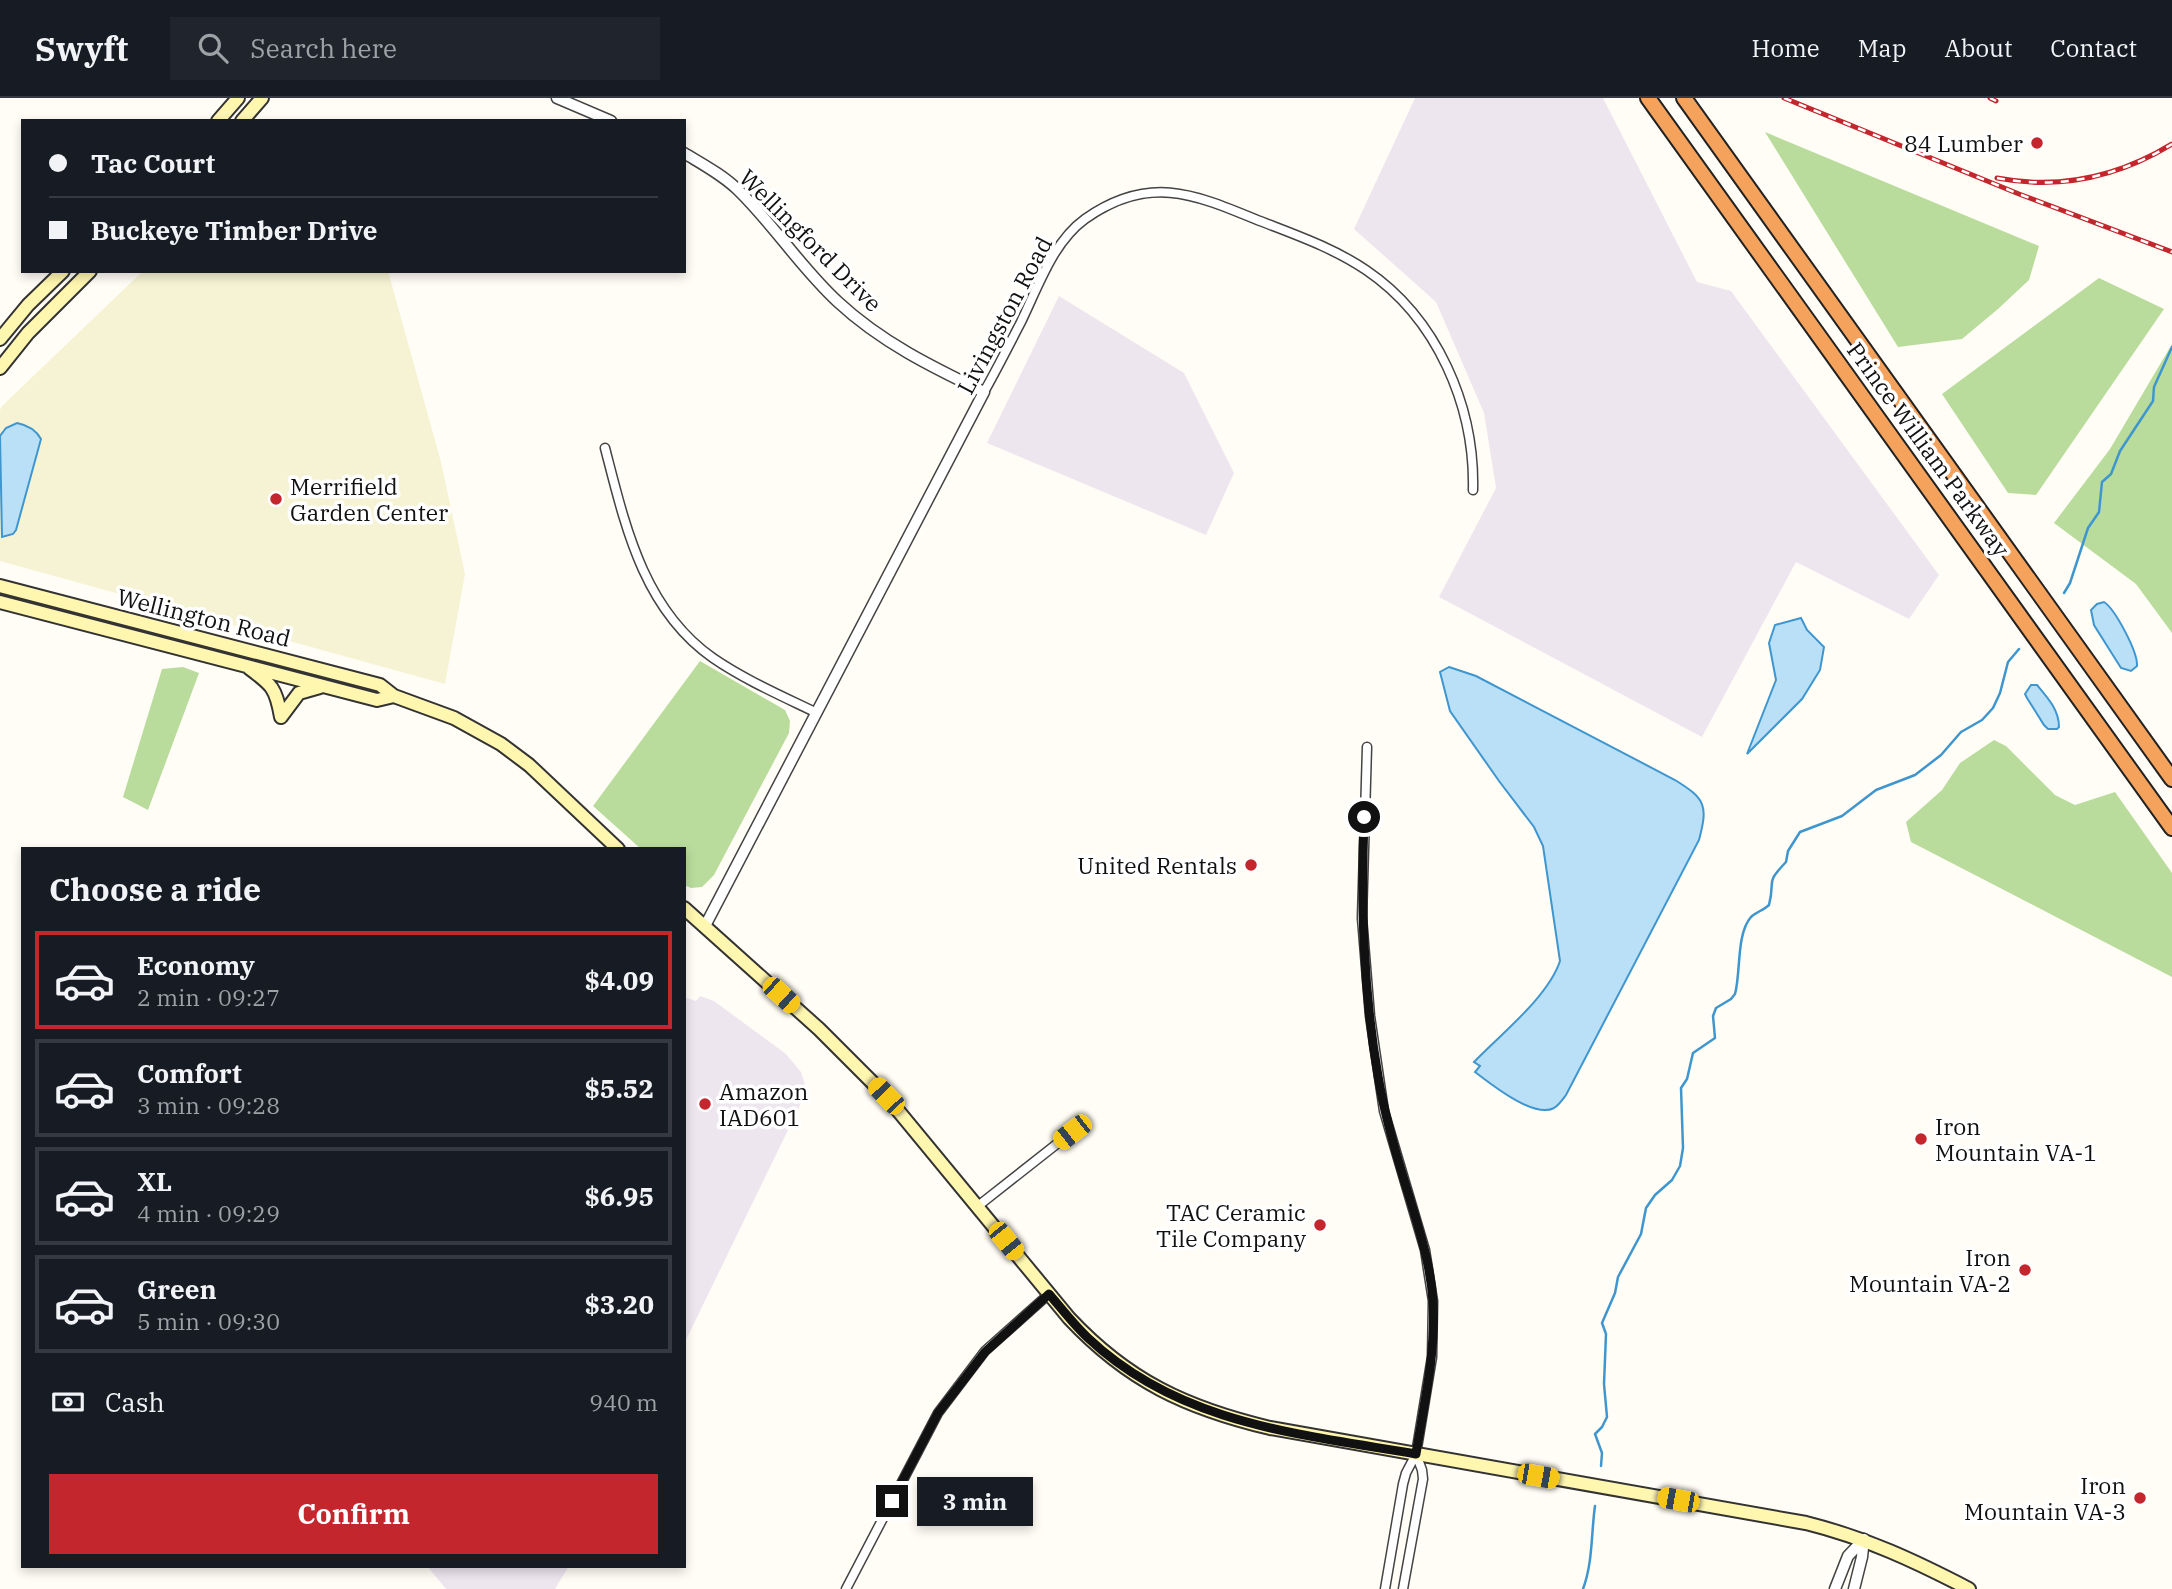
<!DOCTYPE html>
<html lang="en">
<head>
<meta charset="utf-8">
<style>
	body { margin:0; font-family:"IBM Plex Serif",serif; background:#20242c; color:#f1f3f6; height:100vh; display:flex; flex-direction:column; font-size:26px; white-space:nowrap }
	* { box-sizing:border-box; margin:0 }
	p { font-size:23px; color:#9ea1a6 }
	.icon { flex:none; width:38px; height:38px; fill:none; stroke:currentColor; stroke-width:2; stroke-linecap:round; stroke-linejoin:round }
	.map { position:relative; flex:1; overflow:hidden }
	.panel { position:absolute; left:21px; top:749px; width:665px; height:721px; display:flex; flex-direction:column; background:#171b24; border-radius:0px; box-shadow:0 4px 10px #0003 }
	.panel>* { flex:none }
	.banner { position:absolute; left:21px; top:21px; width:665px; height:154px; border-radius:0px; box-shadow:0 4px 10px #0003; display:grid; align-content:center; height:154px; padding:0 28px; background:#171b24 }
	.end { position:absolute; width:32px; height:32px; margin:-16px; border:9px solid #111; background:#fff; box-shadow:0 0 0 4px #fff }
	.from { border-radius:50% }
	.bubble { position:absolute; height:49px; border-radius:0px; background:#171b24; box-shadow:0 4px 10px #0003; font-size:23px; font-weight:700; line-height:49px; text-align:center }
	.car { position:absolute; width:21px; height:42px; margin:-21px -10px; border-radius:9px; box-shadow:0 0 5px 2px #0007; background:linear-gradient(#f5c518 24%,#345 0 40%,#f5c518 0 76%,#345 0 86%,#f5c518 0) }
	.banner b { display:flex; align-items:center; gap:24px; height:66px; font-size:26px }
	.banner b+b { border-top:2px solid #363941 }
	.banner i { width:18px; height:18px; background:#f1f3f6 }
	ul { padding:0; list-style:none }
	li { display:flex; align-items:center; gap:21px; height:98px; margin:0 14px 10px; padding:0 14px; border:4px solid #363941; border-radius:0px }
	li div { flex:1 }
	li b { display:block; font-size:26px }
	li em { font-style:normal; font-weight:700 }
	li.on { border-color:#c4262e }
	li>.icon { width:63px; height:63px; stroke-width:1.5 }
	h2 { padding:0 28px; font-size:32px; line-height:84px }
	.pay { display:flex; align-items:center; gap:18px; height:77px; padding:0 28px; font-size:26px }
	.pay p { margin-inline-start:auto }
	.button { display:flex; gap:14px; margin-top:auto; padding:14px 28px }
	.button a { flex:1; height:80px; border-radius:0px; background:#c4262e; color:#fff; font-size:28px; font-weight:700; line-height:80px; text-align:center }
	header { display:flex; align-items:center; gap:42px; box-sizing:border-box; height:98px; padding:0 35px; background:#171b24; border-bottom:2px solid #363941 }
	header strong { font-size:33px }
	nav { display:flex; gap:38px; margin-inline-start:auto; font-size:24px }
	.search { width:490px; height:63px; background:#20242c; display:flex; align-items:center; gap:18px; box-sizing:border-box; padding:0 24px; border-radius:0px; color:#9ea1a6; font-size:26px }
	.map>svg:first-child { display:block }
	.industrial { fill:#eee6ef }
	.farmland { fill:#f6f3d4 }
	.forest { fill:#b9dc9c }
	.water { fill:#b9e0f7; stroke:#3f96cf; stroke-width:2 }
	.lines { fill:none; stroke-linecap:round; stroke-linejoin:round }
	.stream { stroke:#3f96cf; stroke-width:2.5 }
	.minor-casing { stroke:#444; stroke-width:11 }
	.tertiary-casing { stroke:#444; stroke-width:13 }
	.secondary-casing { stroke:#333; stroke-width:16 }
	.motorway-casing { stroke:#222; stroke-width:18 }
	.minor { stroke:#fff; stroke-width:8 }
	.tertiary { stroke:#fff; stroke-width:10 }
	.secondary { stroke:#fff6b0; stroke-width:12 }
	.motorway { stroke:#f5a25d; stroke-width:14 }
	.rail-casing { stroke:#c4262e; stroke-width:5 }
	.rail { stroke:#fff; stroke-width:2.5; stroke-dasharray:8; stroke-linecap:butt }
	.route { stroke:#111; stroke-width:9 }
	.poi-dot { fill:#c4262e; stroke:#fff; stroke-width:2.5 }
	.labels { text-anchor:middle; dominant-baseline:central; stroke-width:7; stroke-linejoin:round; paint-order:stroke }
	.poi-label { font-size:23px; fill:#111; stroke:#fff; text-anchor:end }
	.street-label { font-size:23px; fill:#111; stroke:#fff }
</style>
</head>
<body>
<header>
<strong>Swyft</strong>
<div class="search"><svg class="icon" aria-label="search" viewBox="0 0 24 24"><circle cx="10" cy="10" r="6"/><path d="M15 15l6 6"/></svg>Search here</div>
<nav><a>Home</a><a>Map</a><a>About</a><a>Contact</a></nav>
</header>
<div class="map">
<svg width="2172" height="1491" viewBox="0 0 2172 1491">
	<rect width="100%" height="100%" fill="#fffdf5"/>
	<path class="industrial" d="M1415,0H1603L1697,184L1731,193L1939,477L1909,521L1796,464L1702,639L1439,499L1496,390L1484,315L1436,204L1354,131Z
		M1059,198L1184,275L1234,375L1206,437L987,345Z
		M700,898L714,903L786,956L801,974L807,993L684,1246V899L696,903Z
		M427,1468H569L555,1491H446Z"/>
	<path class="farmland" d="M143,173H388L441,364L465,476L445,586L0,463V312L2,308Z"/>
	<path class="forest" d="M1765,34L2039,148L2029,182L1998,211L1962,241L1898,249Z
		M2099,180L2164,211L2036,397L2008,395L1942,296Z
		M2172,246V535L2136,486L2054,425L2110,351Z
		M700,563L785,612L790,623L789,635L714,777L702,789L691,790L684,787V751H641L593,708Z
		M183,569L199,575L148,712L123,699L162,571Z
		M1994,642L2006,648L2055,697L2075,707L2115,694L2172,775V879L1911,744L1906,724L1942,692L1960,665Z"/>
	<path class="water" d="M17,325C27,327 36,332 41,341L16,432L13,436L2,439L0,338L6,330Z
		M2104,504C2115,511 2138,554 2137,568L2131,573L2121,570L2094,527L2091,512L2097,506Z
		M1801,520L1807,532L1824,549L1820,572L1802,601L1747,656L1776,582L1769,545L1775,527Z
		M1449,569L1476,578L1675,682C1706,701 1708,708 1699,742L1566,997C1563,1001 1559,1007 1554,1010C1534,1021 1491,986 1475,974L1480,968L1474,964C1501,936 1548,899 1560,863L1543,748L1534,729L1499,683L1450,613L1440,574Z
		M2031,587H2037C2048,600 2059,612 2059,629L2057,631H2048L2044,627L2027,600L2025,596Z"/>
	<g class="lines">
		<path class="stream" d="M2064,495L2070,485L2088,430L2099,414L2102,384L2111,376L2120,353L2153,303L2154,289L2172,249
			M1601,1368L1602,1355L1595,1336L1602,1329L1607,1319L1604,1286L1606,1236L1602,1225L1615,1195L1618,1179L1641,1136L1646,1110L1655,1097L1672,1082L1680,1068L1683,1050L1681,990L1687,981L1693,955L1715,940L1713,918L1716,910L1731,901L1735,896C1741,875 1736,836 1751,819C1756,814 1764,812 1769,807C1776,780 1764,787 1786,764L1788,753L1800,734L1842,718L1876,692L1915,677L1941,657L1961,634L1982,622L1993,610L2000,595L2008,564L2019,551
			M1583,1491C1593,1464 1591,1436 1595,1408"/>
		<g class="minor-casing">
			<path id="minor" d="M984,294C997,271 1009,247 1021,224C1038,189 1053,144 1085,121C1148,77 1192,95 1255,121C1293,136 1332,149 1366,172C1437,220 1475,308 1473,392
				M605,350C625,427 643,511 713,560C745,582 782,598 817,615
				M1367,649L1362,820L1370,918L1384,1013L1425,1152L1433,1203L1432,1259L1416,1356L1406,1375L1403,1386L1385,1491
				M978,1108L1072,1034
				M846,1491L938,1315L985,1253L1049,1196
				M1403,1491L1423,1381L1422,1372L1416,1356"/>
		</g>
		<g class="tertiary-casing">
			<path id="tertiary" d="M557,0L611,23
				M684,55C702,66 723,77 738,92C774,127 801,170 838,204C881,244 932,269 984,294L705,828
				M1835,1491L1848,1458L1864,1441
				M1854,1491L1862,1459L1864,1441"/>
		</g>
		<g class="secondary-casing">
			<path id="secondary" d="M218,23L238,0
				M242,23L262,0
				M0,241L28,207L63,173
				M0,270L28,235L90,173
				M0,488L380,587L394,598L454,620L501,646L529,667L618,751
				M0,504L377,602L394,598
				M249,570C272,587 276,590 281,619
				M281,619L299,595L320,589
				M684,810L819,931L886,998L1069,1220C1128,1283 1186,1310 1270,1330L1806,1425C1866,1440 1915,1463 1969,1491"/>
		</g>
		<g class="motorway-casing">
			<path id="motorway" d="M1648,0L2172,730
				M1684,0L2172,681"/>
		</g>
		<use href="#minor" class="minor"/>
		<use href="#tertiary" class="tertiary"/>
		<use href="#secondary" class="secondary"/>
		<use href="#motorway" class="motorway"/>
		<g class="rail-casing">
			<path id="rail" d="M1784,0L2019,96L2172,154
				M1990,0L1996,3
				M1997,80C2060,92 2118,79 2172,46"/>
		</g>
		<use href="#rail" class="rail"/>
	</g>
	<g class="lines">
		<path class="route" d="M892,1403L938,1315L985,1254L1049,1196C1062,1211 1074,1227 1088,1240C1179,1326 1299,1336 1416,1356C1424,1306 1436,1255 1433,1204C1431,1168 1420,1135 1410,1101C1397,1060 1385,1020 1378,978C1363,892 1361,807 1364,719"/>
	</g>
	<g class="poi-dot">
		<circle cx="2037" cy="45" r="7"/>
		<circle cx="276" cy="401" r="7"/>
		<circle cx="1251" cy="767" r="7"/>
		<circle cx="705" cy="1006" r="7"/>
		<circle cx="1921" cy="1041" r="7"/>
		<circle cx="1320" cy="1127" r="7"/>
		<circle cx="2025" cy="1172" r="7"/>
		<circle cx="2140" cy="1400" r="7"/>
	</g>
	<g class="labels">
		<g class="poi-label">
			<text x="2023" y="45">84 Lumber</text>
			<text x="290" y="388" text-anchor="start">Merrifield<tspan x="290" dy="26">Garden Center</tspan></text>
			<text x="1237" y="767">United Rentals</text>
			<text x="719" y="993" text-anchor="start">Amazon<tspan x="719" dy="26">IAD601</tspan></text>
			<text x="1935" y="1028" text-anchor="start">Iron<tspan x="1935" dy="26">Mountain VA-1</tspan></text>
			<text x="1306" y="1114">TAC Ceramic<tspan x="1306" dy="26">Tile Company</tspan></text>
			<text x="2011" y="1159">Iron<tspan x="2011" dy="26">Mountain VA-2</tspan></text>
			<text x="2126" y="1387">Iron<tspan x="2126" dy="26">Mountain VA-3</tspan></text>
		</g>
		<g class="street-label">
			<text transform="translate(811 142) rotate(45)">Wellingford Drive</text>
			<text transform="translate(1004 217) rotate(-62)">Livingston Road</text>
			<text transform="translate(1929 351) rotate(54)">Prince William Parkway</text>
			<text transform="translate(204 519) rotate(14)">Wellington Road</text>
		</g>
	</g>
</svg>
<i class="end from" style="left:1364px;top:719px"></i>
<i class="end" style="left:892px;top:1403px"></i>
<div class="bubble" style="left:917px;top:1379px;width:116px">3 min</div>
<i class="car" style="left:781px;top:897px;rotate:132deg"></i>
<i class="car" style="left:886px;top:998px;rotate:316deg"></i>
<i class="car" style="left:1072px;top:1034px;rotate:232deg"></i>
<i class="car" style="left:1006px;top:1143px;rotate:141deg"></i>
<i class="car" style="left:1538px;top:1378px;rotate:100deg"></i>
<i class="car" style="left:1678px;top:1402px;rotate:280deg"></i>
<div class="banner">
<b><i class="from"></i>Tac Court</b>
<b><i></i>Buckeye Timber Drive</b>
</div>
<section class="panel">
<h2>Choose a ride</h2>
<ul>
<li class="on"><svg class="icon" aria-label="car" viewBox="0 0 24 24"><path d="M5 17H2v-5l4-1 3-4h7l3 4 3 1v5h-3M9 17h6M6 11h13"/><circle cx="7" cy="17" r="2"/><circle cx="17" cy="17" r="2"/></svg><div><b>Economy</b><p>2 min · 09:27</p></div><em>$4.09</em></li>
<li><svg class="icon" aria-label="car" viewBox="0 0 24 24"><path d="M5 17H2v-5l4-1 3-4h7l3 4 3 1v5h-3M9 17h6M6 11h13"/><circle cx="7" cy="17" r="2"/><circle cx="17" cy="17" r="2"/></svg><div><b>Comfort</b><p>3 min · 09:28</p></div><em>$5.52</em></li>
<li><svg class="icon" aria-label="car" viewBox="0 0 24 24"><path d="M5 17H2v-5l4-1 3-4h7l3 4 3 1v5h-3M9 17h6M6 11h13"/><circle cx="7" cy="17" r="2"/><circle cx="17" cy="17" r="2"/></svg><div><b>XL</b><p>4 min · 09:29</p></div><em>$6.95</em></li>
<li><svg class="icon" aria-label="car" viewBox="0 0 24 24"><path d="M5 17H2v-5l4-1 3-4h7l3 4 3 1v5h-3M9 17h6M6 11h13"/><circle cx="7" cy="17" r="2"/><circle cx="17" cy="17" r="2"/></svg><div><b>Green</b><p>5 min · 09:30</p></div><em>$3.20</em></li>
</ul>
<div class="pay"><svg class="icon" aria-label="cash" viewBox="0 0 24 24"><path d="M3 7h18v10H3z"/><circle cx="12" cy="12" r="2"/></svg>Cash<p>940 m</p></div>
<div class="button"><a>Confirm</a></div>
</section>
</div>
</body>
</html>
